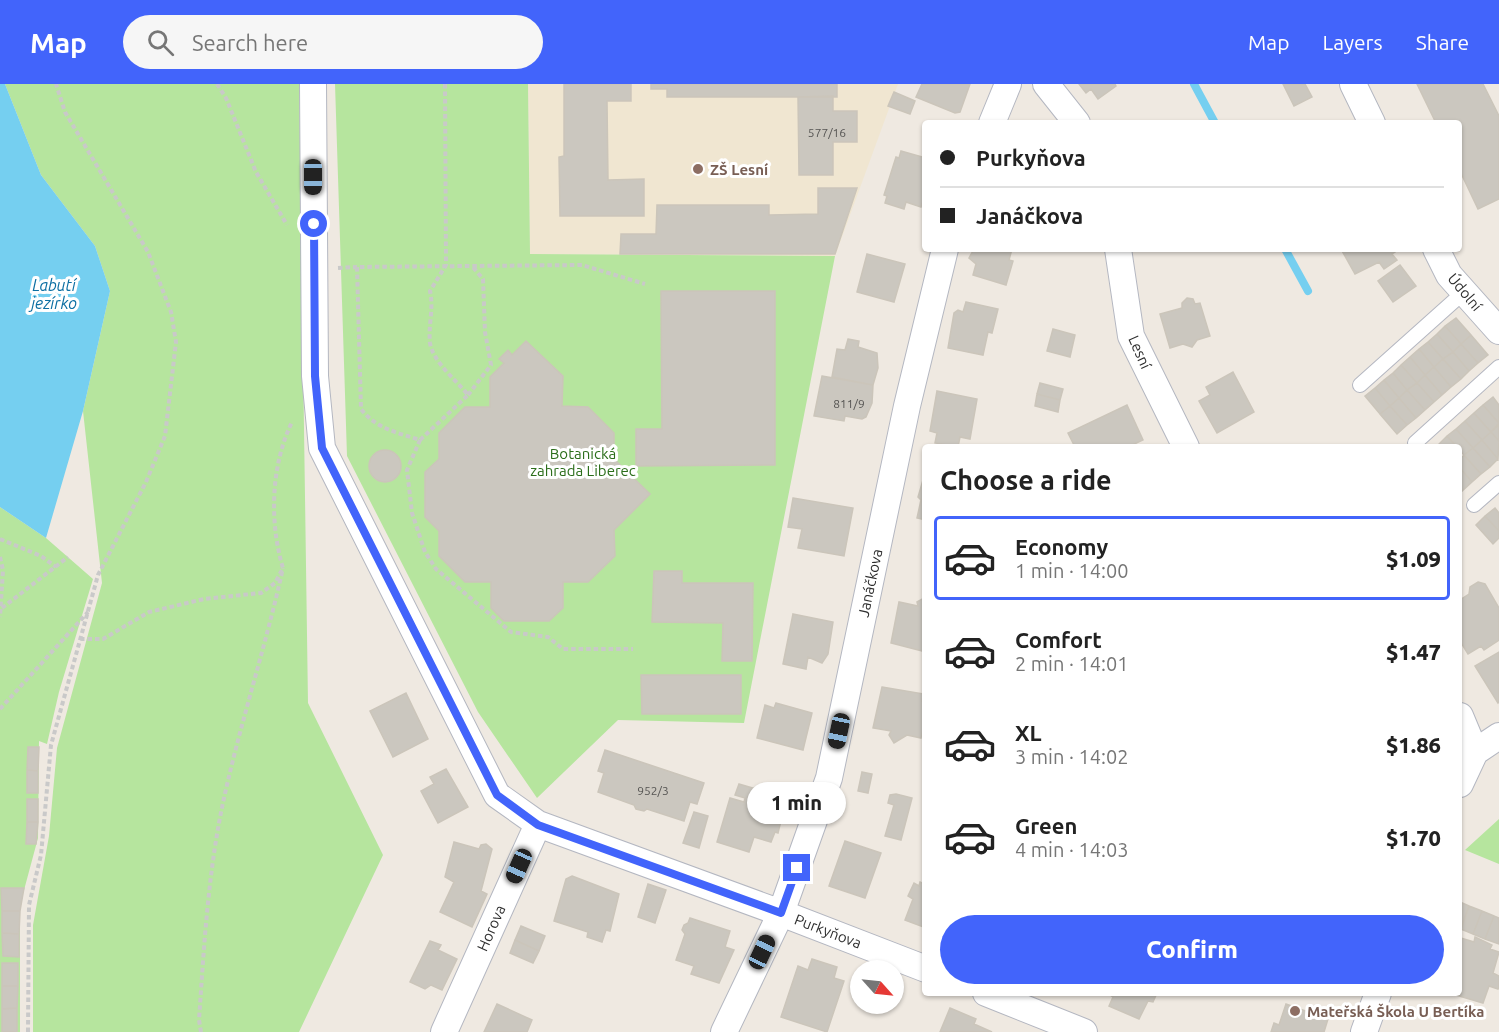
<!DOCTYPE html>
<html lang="en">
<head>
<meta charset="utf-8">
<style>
	body { margin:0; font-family:Ubuntu,sans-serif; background:#f6f6f6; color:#222; height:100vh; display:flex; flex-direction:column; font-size:22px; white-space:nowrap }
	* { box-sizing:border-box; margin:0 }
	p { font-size:20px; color:#767676 }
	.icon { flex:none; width:33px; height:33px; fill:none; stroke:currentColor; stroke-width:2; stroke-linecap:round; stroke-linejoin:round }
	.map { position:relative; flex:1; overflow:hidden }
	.sheet { position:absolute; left:922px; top:360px; width:540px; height:552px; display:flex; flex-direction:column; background:#fff; border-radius:6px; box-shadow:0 2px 4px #0004 }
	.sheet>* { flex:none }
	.top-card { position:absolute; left:922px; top:36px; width:540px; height:132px; border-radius:6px; box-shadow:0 2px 4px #0004; display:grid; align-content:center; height:132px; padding:0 18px; background:#fff }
	.needle { width:39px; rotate:117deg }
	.tools { position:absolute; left:850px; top:876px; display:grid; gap:12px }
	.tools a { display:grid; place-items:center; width:54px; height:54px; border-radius:50%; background:#fff; box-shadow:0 2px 4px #0004; font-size:30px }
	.end { position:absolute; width:27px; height:27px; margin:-14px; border:8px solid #4264fb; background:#fff; box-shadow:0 0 0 3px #fff }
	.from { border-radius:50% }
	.bubble { position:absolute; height:42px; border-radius:21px; background:#fff; box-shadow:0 2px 4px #0004; font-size:20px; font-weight:800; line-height:42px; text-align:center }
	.car { position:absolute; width:18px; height:36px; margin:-18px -9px; border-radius:8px; box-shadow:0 0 4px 2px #0007; background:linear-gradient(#222 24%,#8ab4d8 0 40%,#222 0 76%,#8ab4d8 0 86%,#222 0) }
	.top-card b { display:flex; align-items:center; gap:21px; height:57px; font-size:22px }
	.top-card b+b { border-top:2px solid #e0e0e0 }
	.top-card i { width:15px; height:15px; background:#222 }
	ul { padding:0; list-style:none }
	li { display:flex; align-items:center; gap:18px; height:84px; margin:0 12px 9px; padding:0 6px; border:3px solid transparent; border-radius:6px }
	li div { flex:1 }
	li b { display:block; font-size:22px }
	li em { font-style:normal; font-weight:800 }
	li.selected { border-color:#4264fb }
	li>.icon { width:54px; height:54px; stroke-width:1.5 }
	h2 { padding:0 18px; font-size:27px; line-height:72px }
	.primary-button { display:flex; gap:12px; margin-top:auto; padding:12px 18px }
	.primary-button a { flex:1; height:69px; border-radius:36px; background:#4264fb; color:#fff; font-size:24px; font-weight:800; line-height:69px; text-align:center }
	header { display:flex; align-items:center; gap:36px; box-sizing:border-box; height:84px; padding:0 30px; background:#4264fb; color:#fff }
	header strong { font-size:28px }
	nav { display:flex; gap:33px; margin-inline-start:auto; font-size:21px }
	.search { width:420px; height:54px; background:#f6f6f6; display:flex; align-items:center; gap:15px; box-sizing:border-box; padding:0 21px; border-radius:33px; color:#767676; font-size:22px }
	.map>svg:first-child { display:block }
	.education { fill:#f0e6d1 }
	.green { fill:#b6e59e }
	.water { fill:#75cff0 }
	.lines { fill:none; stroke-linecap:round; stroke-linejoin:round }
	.stream { stroke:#75cff0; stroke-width:8 }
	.building { fill:#cbc7bf; stroke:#cbc5ba; stroke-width:1.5 }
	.lane-casing { stroke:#b4b7c1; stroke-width:16 }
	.street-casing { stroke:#b4b7c1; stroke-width:28 }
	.path { stroke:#c9c9c9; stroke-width:4; stroke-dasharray:4.5 3; stroke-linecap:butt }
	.lane { stroke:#fff; stroke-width:14 }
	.street { stroke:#fff; stroke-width:26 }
	.route { stroke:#4264fb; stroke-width:8 }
	.education-dot { fill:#8d6e63; stroke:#fff; stroke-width:2 }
	.labels { text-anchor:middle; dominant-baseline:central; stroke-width:6; stroke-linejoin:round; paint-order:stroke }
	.number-label { font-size:12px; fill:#555452 }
	.education-label { font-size:15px; font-weight:bold; fill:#785e54; stroke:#fff; text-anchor:start }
	.street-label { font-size:15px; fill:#2e2e2e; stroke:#fff }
	.park-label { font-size:15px; fill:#2c6e1b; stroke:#fff }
	.water-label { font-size:16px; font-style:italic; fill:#0d6fa3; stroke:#fff }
</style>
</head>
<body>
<header>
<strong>Map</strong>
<div class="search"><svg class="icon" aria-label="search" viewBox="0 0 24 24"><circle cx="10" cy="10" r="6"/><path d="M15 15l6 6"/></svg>Search here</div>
<nav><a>Map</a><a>Layers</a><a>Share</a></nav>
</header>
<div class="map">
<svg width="1499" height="948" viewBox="0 0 1499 948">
	<rect width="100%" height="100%" fill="#efe9e1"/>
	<path class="education" d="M528,0H898L835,172L530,170Z"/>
	<path class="green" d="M5,0H299L308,619L383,771L299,948H33V841L49,752L57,664L102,499L83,327L110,207L95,162L41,91Z
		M335,0H528L530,170L835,172L744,639L618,636L537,714L478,628L347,372Z
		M0,423L46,454L93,495L59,608L47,660L39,657L38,754L20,821V948H0Z
		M1499,735V780L1465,766Z"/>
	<path class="water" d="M0,0H5L41,91L95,162L110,207L83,327L46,454L0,423Z"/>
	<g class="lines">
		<path class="stream" d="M1194,0L1215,39
			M1285,165L1308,207"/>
	</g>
	<path class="building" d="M564,0H631V17H607L608,96L644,95V132H560L559,73L564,72Z
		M651,0H837V13H667V5H651Z
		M922,0H970L960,28L955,29L916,13Z
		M1079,0H1115L1116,2L1098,15L1091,5L1086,9Z
		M1283,0H1305L1312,13L1294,22Z
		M1417,0H1483L1499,32V115L1478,125L1460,87V39H1436Z
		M894,8L915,17L910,30L888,22Z
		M833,12V27H857V58H833V91H799L798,13Z
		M901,67L926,74V108L921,123L906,118L904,125L885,119L887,112L884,111L896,73L899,74Z
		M818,104H857L835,170H620L621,150H656L657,121H769V131L818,130Z
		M974,165H1012L1009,176L1013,177L1006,201L973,191L976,180L969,174Z
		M1341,165H1393L1395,168L1392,170L1397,176L1384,185L1379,178L1355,190Z
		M867,170L905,180L894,218L857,208Z
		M1400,181L1416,202L1393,218L1378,197Z
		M661,207H775V381L636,382V345H662Z
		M1187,214L1193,215L1195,220L1200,219L1210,252L1197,256L1192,263L1183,260L1170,264L1160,230L1182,224V219Z
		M966,218L998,225L992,249L988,248L983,271L948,264L954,229L958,226L963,228Z
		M1456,234L1471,251L1461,260L1445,242Z
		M1445,242L1461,260L1453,268L1437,250Z
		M1053,245L1075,251L1070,273L1047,267Z
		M1437,250L1453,268L1443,275L1428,258Z
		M1471,251L1488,271L1478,279L1461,260Z
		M848,255L859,257L858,263L877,269L878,284L873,301L832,293L837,265L845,266Z
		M526,257L563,292L562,322L588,323L614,349V375L650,410L614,446L615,472L588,498H563V524L549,537H504L491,524V498H465L439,472V447L425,433V388L439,375V349L465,323H490V293L504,279L499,275L508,266L512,271Z
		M1428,258L1443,275L1434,283L1419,265Z
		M1461,260L1478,279L1469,287L1453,268Z
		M1419,265L1434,283L1425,291L1410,273Z
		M1453,268L1469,287L1461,295L1443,275Z
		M1410,273L1425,291L1417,299L1401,281Z
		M1443,275L1461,295L1451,303L1434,283Z
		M1401,281L1417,299L1407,306L1393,289Z
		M1434,283L1451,303L1442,311L1425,291Z
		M1233,288L1254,328L1217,349L1199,317L1210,311L1206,303Z
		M1393,289L1407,306L1399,314L1384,296Z
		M1425,291L1442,311L1434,318L1417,299Z
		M822,292L873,301L872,319L866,333L862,335L845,332L844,337L814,332Z
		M1384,296L1399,314L1390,322L1375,304Z
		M1040,299L1063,305L1060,316L1037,310Z
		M1417,299L1434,318L1425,326L1407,306Z
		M1375,304L1390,322L1380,330L1365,312Z
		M1407,306L1425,326L1416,334L1399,314Z
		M937,307L977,315L970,355L960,353L958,363L935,359L937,349L930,347Z
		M1037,310L1060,316L1058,328L1035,322Z
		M1493,313L1499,321V339L1483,321Z
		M1399,314L1416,334L1407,341L1390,322Z
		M1127,321L1143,356L1128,363H1075L1068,349Z
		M1483,321L1499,339L1491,348L1474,329Z
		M1390,322L1407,341L1397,350L1380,330Z
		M1474,329L1491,348L1482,356L1465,337Z
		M1465,337L1482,356L1473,364L1456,345Z
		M1499,341V357L1491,348Z
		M1456,345L1473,364L1464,371L1447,352Z
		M1491,348L1499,357L1498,375L1482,356Z
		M1447,352L1457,363H1441L1439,360Z
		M1482,356L1498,375L1490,383L1473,364Z
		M1473,364L1490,383L1481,390L1464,371Z
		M369 382a16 16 0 1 1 32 0a16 16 0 1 1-32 0Z
		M1464,371L1481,390L1472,398L1460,384V375Z
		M1460,384L1472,398L1462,407L1460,404Z
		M923,396H926V436L917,434L921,416L918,413Z
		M793,414L853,424L844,472L798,464L802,445L788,443Z
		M1495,424L1499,429V447L1485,432Z
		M1485,432L1499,447V454L1493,460L1476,441Z
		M654,487H682V499H753L752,577H722L723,539L652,538Z
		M1478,498L1485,500L1499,524V556L1484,566L1481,562L1468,570L1460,557V516L1469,510L1470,503Z
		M926,513V568L891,559L899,518L918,522L917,518Z
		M793,530L833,538L828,570L822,579L808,573L806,585L783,580Z
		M1499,568V618L1498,619L1475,582Z
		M641,591H741V630H642Z
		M882,603L924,610L922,617L926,618V634L921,654L907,651L894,659L889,651L891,647L873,644Z
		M406,609L428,655L393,673L370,627Z
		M776,619L812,629L803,666L757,654L765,621L774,624Z
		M28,663H39L38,687L27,686Z
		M605,666L704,699L697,720L690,718L684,737L647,725L644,727L636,725L634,721L598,708L604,689L598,687Z
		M446,685L468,723L438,739L421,707L434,700L430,693Z
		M27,686L38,687V709H27Z
		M862,688L872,690L868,709L858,707Z
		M739,700L773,710L771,716L785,720L778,749L775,748L771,758L754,753L749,768L717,758L730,714L744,718L745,714L735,711Z
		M896,710L912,714L901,756L885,752L894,721L888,719L890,711Z
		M27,715H38V738H27Z
		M694,728L708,732L699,764L683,759Z
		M27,738H38L36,760H26Z
		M845,757L881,769L865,814L829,802Z
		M454,758L479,765L481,761L486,760L492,765L481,807L487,810L472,843L440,828L454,798L445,793Z
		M572,792L619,810L610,847L606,846L602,858L587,853L588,848L554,837L566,795Z
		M920,798L926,801V844L905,836L913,815L908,812L914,799L919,802Z
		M648,800L666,806L655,839L638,833Z
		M1,804H24L20,827H2Z
		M1460,818L1469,822L1460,846Z
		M1469,822L1482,827L1473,850L1461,845Z
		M2,827H20L19,850L2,849Z
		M1482,827L1494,832L1485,855L1473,850Z
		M1494,832L1499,834V860L1485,855Z
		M690,834L730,847L725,863L734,866L719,899L691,890L694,882L676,876L685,850L682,846L684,841L688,839Z
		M521,842L545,852L539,867L515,856Z
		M2,849L19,850V873L3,872Z
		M1475,853L1492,861L1490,865L1499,868L1493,889L1499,892V903L1498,905L1489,902L1483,919L1449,909H1460L1461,854L1474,858Z
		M515,856L539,867L533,879L510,869Z
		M430,857L441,861L438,866L457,875L442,906L431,901L425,905L410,898Z
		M812,875L837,883L834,894L844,897L827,948L781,933L798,882L808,886Z
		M2,879H18V902H2Z
		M2,902H18L17,924L2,925Z
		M1107,909H1157L1153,918L1148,917L1139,935L1109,922L1113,913Z
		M497,920L532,936L527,948H484Z
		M1286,920L1328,935L1324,948H1271L1274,939L1279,941Z
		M17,924V948H2V925Z
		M950,924L976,935L974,940L992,948H940Z"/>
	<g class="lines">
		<g class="lane-casing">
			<path id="lane" d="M1360,301L1464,208
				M1415,359L1499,283
				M1474,421L1499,399"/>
		</g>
		<g class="street-casing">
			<path id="street" d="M313,0L315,292L322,364L497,711L538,740L781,829L926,885
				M1046,0L1077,39
				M1353,0L1372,39
				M992,39L1008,0
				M1118,165L1131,252L1186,363
				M1436,165L1449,191L1499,247
				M1460,632L1475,668
				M1460,700L1475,668L1499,652
				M986,909L1084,948
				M444,948L538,740
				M724,948L781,829L829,694L907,322L945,165
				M1364,948L1378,909"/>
		</g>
		<path class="path" d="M217,0L226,14L256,88L287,141
			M445,0L446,181L430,207C434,225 428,241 430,259C433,278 456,296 468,311L420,356C398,349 375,344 361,325L357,183L582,181L645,200
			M338,184L357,183
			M468,311L491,281L485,248L483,195L472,182
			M420,356L407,386L412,429L425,468L436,485L511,548L548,553L563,565H633
			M0,455L41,472L56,483
			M0,473L3,486L0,533
			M2,524L68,473
			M80,555H103L149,528L204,515L261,509L275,499L283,484C269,438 271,381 292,338
			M0,625L88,528
			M28,948L29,821L41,771L51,661L98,491L146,398L165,352L176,258L171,228L148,168L65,28L56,0
			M201,948L199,936C204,863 208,787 224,714C241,637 266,561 283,484"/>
		<use href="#lane" class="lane"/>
		<use href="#street" class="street"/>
	</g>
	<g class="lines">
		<path class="route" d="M314,140L315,292L322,364L497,711L538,741L781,829L797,784"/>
	</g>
	<g class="education-dot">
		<circle cx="698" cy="85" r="6"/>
		<circle cx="1295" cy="927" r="6"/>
	</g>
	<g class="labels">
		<g class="number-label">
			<text x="827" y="48">577/16</text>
			<text x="849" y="319">811/9</text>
			<text x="653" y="706">952/3</text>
		</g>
		<g class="education-label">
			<text x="710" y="85">ZŠ Lesní</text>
			<text x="1307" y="927">Mateřská Škola U Bertíka</text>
		</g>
		<g class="street-label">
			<text transform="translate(1465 208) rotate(50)">Údolní</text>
			<text transform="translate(1140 268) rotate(66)">Lesní</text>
			<text transform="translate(870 499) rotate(-78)">Janáčkova</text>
			<text transform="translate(491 844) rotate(-66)">Horova</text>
			<text transform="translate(828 847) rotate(21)">Purkyňova</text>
		</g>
		<g class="park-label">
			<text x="583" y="369">Botanická<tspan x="583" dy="17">zahrada Liberec</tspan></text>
		</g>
		<g class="water-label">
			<text x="54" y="201">Labutí<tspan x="54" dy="18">jezírko</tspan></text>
		</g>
	</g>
</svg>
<div class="tools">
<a><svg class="needle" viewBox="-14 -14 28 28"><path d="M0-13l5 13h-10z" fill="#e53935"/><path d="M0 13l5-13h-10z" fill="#767676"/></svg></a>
</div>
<i class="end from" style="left:314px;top:140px"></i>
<i class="end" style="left:797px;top:784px"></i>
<div class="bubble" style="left:747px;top:698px;width:99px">1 min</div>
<i class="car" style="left:313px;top:93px;rotate:180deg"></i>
<i class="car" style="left:839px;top:647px;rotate:192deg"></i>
<i class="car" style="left:519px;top:782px;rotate:204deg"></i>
<i class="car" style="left:762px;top:868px;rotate:25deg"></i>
<div class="top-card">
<b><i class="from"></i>Purkyňova</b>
<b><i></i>Janáčkova</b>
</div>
<section class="sheet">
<h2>Choose a ride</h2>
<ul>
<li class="selected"><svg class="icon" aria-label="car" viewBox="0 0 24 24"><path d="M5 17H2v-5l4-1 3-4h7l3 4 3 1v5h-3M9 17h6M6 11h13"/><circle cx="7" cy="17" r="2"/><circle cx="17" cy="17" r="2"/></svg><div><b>Economy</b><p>1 min · 14:00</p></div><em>$1.09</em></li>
<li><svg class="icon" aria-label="car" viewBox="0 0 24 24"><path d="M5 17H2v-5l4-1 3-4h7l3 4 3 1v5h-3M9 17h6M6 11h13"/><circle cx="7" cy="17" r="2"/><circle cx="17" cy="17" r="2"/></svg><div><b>Comfort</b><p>2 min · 14:01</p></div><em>$1.47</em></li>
<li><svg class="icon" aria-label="car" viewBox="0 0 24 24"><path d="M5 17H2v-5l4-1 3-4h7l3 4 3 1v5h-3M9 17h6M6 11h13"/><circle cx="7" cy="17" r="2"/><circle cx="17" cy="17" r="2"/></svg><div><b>XL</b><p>3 min · 14:02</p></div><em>$1.86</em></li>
<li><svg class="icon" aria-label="car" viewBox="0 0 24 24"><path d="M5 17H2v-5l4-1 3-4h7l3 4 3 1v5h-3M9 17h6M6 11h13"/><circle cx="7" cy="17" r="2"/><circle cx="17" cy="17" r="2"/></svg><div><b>Green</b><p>4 min · 14:03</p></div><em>$1.70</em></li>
</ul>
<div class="primary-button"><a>Confirm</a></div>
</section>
</div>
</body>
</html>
